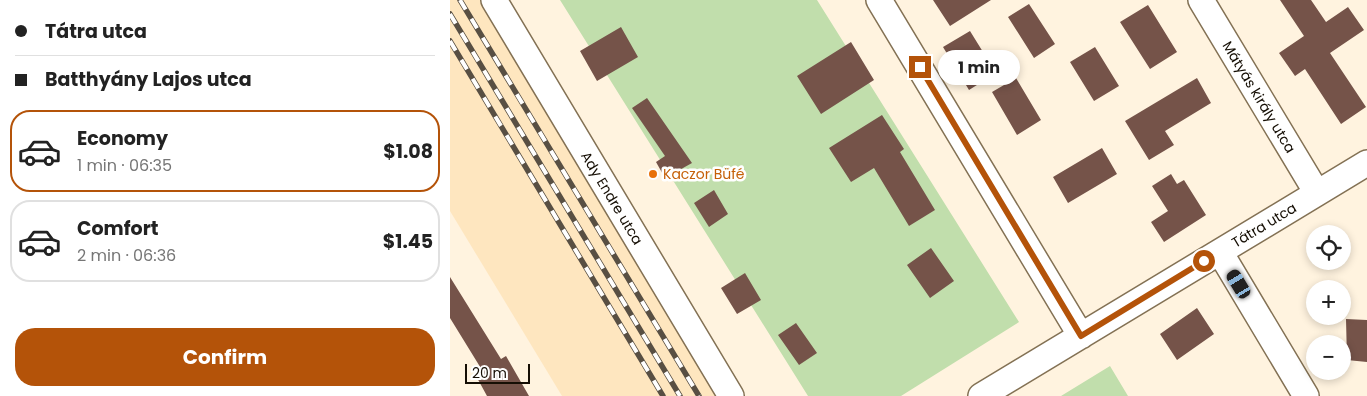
<!DOCTYPE html>
<html lang="en">
<head>
<meta charset="utf-8">
<style>
	body { margin:0; font-family:Poppins,sans-serif; background:#f2f2f2; color:#222; height:100vh; display:flex; flex-direction:column; font-size:19px; white-space:nowrap }
	* { box-sizing:border-box; margin:0 }
	p { font-size:16px; color:#767676 }
	.icon { flex:none; width:28px; height:28px; fill:none; stroke:currentColor; stroke-width:2; stroke-linecap:round; stroke-linejoin:round }
	.map { position:relative; flex:1; overflow:hidden }
	.side { display:flex; flex-direction:column; background:#fff; width:450px }
	.side>* { flex:none }
	.top-card { display:grid; align-content:center; height:110px; padding:0 15px; background:#fff }
	.buttons { position:absolute; left:856px; top:225px; display:grid; gap:10px }
	.buttons a { display:grid; place-items:center; width:45px; height:45px; border-radius:50%; background:#fff; box-shadow:0 2px 8px #0003; font-size:25px }
	.scale { position:absolute; left:15px; bottom:12px; width:65px; box-sizing:border-box; padding-left:5px; border:2px solid #150e04; border-top:0; font-size:14px; line-height:18px; white-space:nowrap; color:#150e04; -webkit-text-stroke:4px #fff; paint-order:stroke }
	.end { position:absolute; width:22px; height:22px; margin:-11px; border:6px solid #b45309; background:#fff; box-shadow:0 0 0 2px #fff }
	.from { border-radius:50% }
	.bubble { position:absolute; height:35px; border-radius:18px; background:#fff; box-shadow:0 2px 8px #0003; font-size:16px; font-weight:700; line-height:35px; text-align:center }
	.car { position:absolute; width:15px; height:30px; margin:-15px -8px; border-radius:6px; box-shadow:0 0 4px 1px #0007; background:linear-gradient(#222 24%,#8ab4d8 0 40%,#222 0 76%,#8ab4d8 0 86%,#222 0) }
	.top-card b { display:flex; align-items:center; gap:18px; height:48px; font-size:19px }
	.top-card b+b { border-top:1px solid #e0e0e0 }
	.top-card i { width:12px; height:12px; background:#222 }
	ul { padding:0; list-style:none }
	li { display:flex; align-items:center; gap:15px; height:82px; margin:0 10px 8px; padding:0 5px; border:2px solid #e0e0e0; border-radius:20px }
	li div { flex:1 }
	li b { display:block; font-size:19px }
	li em { font-style:normal; font-weight:700 }
	li.selected { border-color:#b45309 }
	li>.icon { width:45px; height:45px; stroke-width:1.5 }
	.button { display:flex; gap:10px; margin-top:auto; padding:10px 15px }
	.button a { flex:1; height:58px; border-radius:20px; background:#b45309; color:#fff; font-size:20px; font-weight:700; line-height:58px; text-align:center }
	main { display:flex; flex:1; min-height:0 }
	.map>svg:first-child { display:block }
	.built { fill:#fee6bf }
	.green { fill:#c1deac }
	.building { fill:#755349 }
	.lines { fill:none; stroke-linecap:round; stroke-linejoin:round }
	.street-casing { stroke:#837154; stroke-width:28 }
	.street { stroke:#fff; stroke-width:25 }
	.rail-casing { stroke:#584f43; stroke-width:5.5 }
	.rail { stroke:#fff; stroke-width:4; stroke-dasharray:11; stroke-linecap:butt }
	.route { stroke:#b45309; stroke-width:6 }
	.food-dot { fill:#e8710a; stroke:#fff; stroke-width:2 }
	.labels { text-anchor:middle; dominant-baseline:central; stroke-width:5; stroke-linejoin:round; paint-order:stroke }
	.street-label { font-size:14px; fill:#150e04; stroke:#fff }
	.food-label { font-size:14px; fill:#c56008; stroke:#fff; text-anchor:start }
</style>
</head>
<body>
<main>
<section class="side">
<div class="top-card">
<b><i class="from"></i>Tátra utca</b>
<b><i></i>Batthyány Lajos utca</b>
</div>
<ul>
<li class="selected"><svg class="icon" aria-label="car" viewBox="0 0 24 24"><path d="M5 17H2v-5l4-1 3-4h7l3 4 3 1v5h-3M9 17h6M6 11h13"/><circle cx="7" cy="17" r="2"/><circle cx="17" cy="17" r="2"/></svg><div><b>Economy</b><p>1 min · 06:35</p></div><em>$1.08</em></li>
<li><svg class="icon" aria-label="car" viewBox="0 0 24 24"><path d="M5 17H2v-5l4-1 3-4h7l3 4 3 1v5h-3M9 17h6M6 11h13"/><circle cx="7" cy="17" r="2"/><circle cx="17" cy="17" r="2"/></svg><div><b>Comfort</b><p>2 min · 06:36</p></div><em>$1.45</em></li>
</ul>
<div class="button"><a>Confirm</a></div>
</section>
<div class="map">
<svg width="917" height="396" viewBox="0 0 917 396">
	<rect width="100%" height="100%" fill="#fff3df"/>
	<path class="built" d="M0,0H48L289,396H112L0,211Z"/>
	<path class="green" d="M110,0H367L569,322L451,396H358Z
		M660,366L678,396H611Z"/>
	<path class="building" d="M483,0H541L500,26Z
		M830,0H861L876,22L898,7L914,30L880,53L916,107L891,124L855,69L845,76L829,53L854,36Z
		M579,4L605,44L584,58L558,17Z
		M698,5L727,52L700,69L670,22Z
		M171,27L188,57L147,81L130,51Z
		M520,31L546,73L519,90L493,47Z
		M401,42L424,80L371,114L347,76Z
		M645,47L669,86L644,101L620,62Z
		M566,78L591,120L567,135L542,92Z
		M747,78L761,103L715,131L724,145L699,160L675,121Z
		M197,98L242,163L215,178L206,162L215,156L182,108Z
		M432,115L454,149L450,152L485,210L459,226L424,168L401,182L379,148Z
		M652,148L667,174L618,203L603,177Z
		M721,174L727,184L734,180L756,215L714,242L701,222L718,211L702,186Z
		M264,190L278,214L259,227L244,203Z
		M481,248L504,281L480,298L457,265Z
		M295,273L311,300L287,314L271,288Z
		M0,277L51,359L56,356L79,396H37L25,374L32,370L0,318Z
		M747,308L764,334L727,360L710,334Z
		M896,319L917,320V362L897,360Z
		M346,323L367,353L349,365L328,335Z"/>
	<g class="lines">
		<g class="street-casing">
			<path id="street" d="M44,0L281,396
				M429,0L631,336
				M751,0L867,193
				M770,252L856,396
				M531,396L917,163"/>
		</g>
		<use href="#street" class="street"/>
		<g class="rail-casing">
			<path id="rail" d="M10,0L249,396
				M0,14L230,396
				M0,41L213,396"/>
		</g>
		<use href="#rail" class="rail"/>
	</g>
	<g class="lines">
		<path class="route" d="M470,67L631,336L754,261"/>
	</g>
	<circle class="food-dot" cx="203" cy="174" r="5"/>
	<g class="labels">
		<g class="street-label">
			<text transform="translate(809 97) rotate(59)">Mátyás király utca</text>
			<text transform="translate(162 198) rotate(59)">Ady Endre utca</text>
			<text transform="translate(814 225) rotate(-31)">Tátra utca</text>
		</g>
		<g class="food-label">
			<text x="213" y="174">Kaczor Büfé</text>
		</g>
	</g>
</svg>
<div class="buttons">
<a><svg class="icon" aria-label="locate" viewBox="0 0 24 24"><circle cx="12" cy="12" r="6"/><path d="M12 2v4M12 18v4M2 12h4M18 12h4"/></svg></a>
<a>+</a>
<a>−</a>
</div>
<div class="scale">20 m</div>
<i class="end from" style="left:754px;top:261px"></i>
<i class="end" style="left:470px;top:67px"></i>
<div class="bubble" style="left:488px;top:50px;width:82px">1 min</div>
<i class="car" style="left:789px;top:284px;rotate:329deg"></i>
</div>
</main>
</body>
</html>
